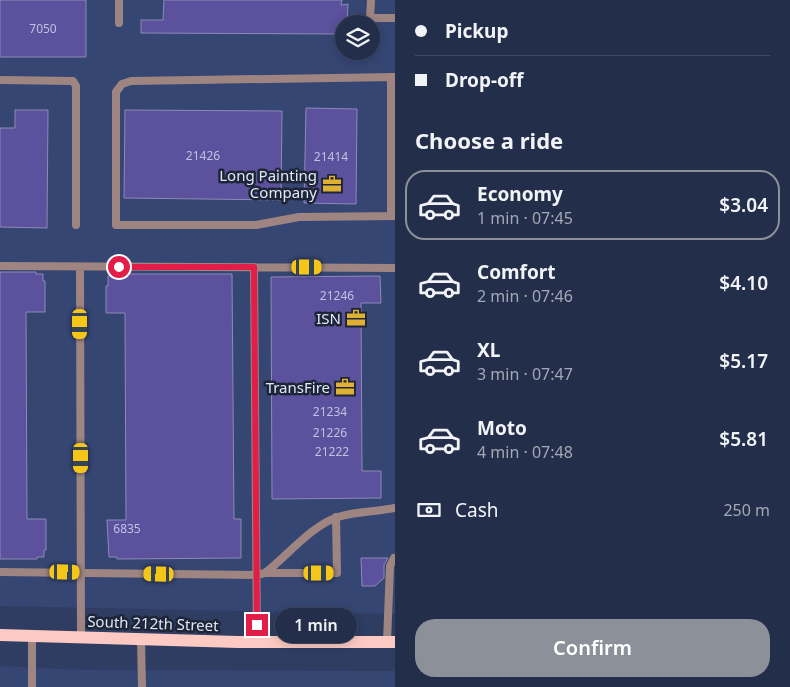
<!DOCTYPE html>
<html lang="en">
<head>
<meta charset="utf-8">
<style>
	body { margin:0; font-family:"Noto Sans",sans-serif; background:#2f3a54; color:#f1f3f6; height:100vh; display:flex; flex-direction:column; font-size:19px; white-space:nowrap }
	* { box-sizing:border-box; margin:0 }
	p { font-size:16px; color:#a3a8b5 }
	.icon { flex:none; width:28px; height:28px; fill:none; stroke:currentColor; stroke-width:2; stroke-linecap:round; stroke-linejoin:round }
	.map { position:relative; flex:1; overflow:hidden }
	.drawer { display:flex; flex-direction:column; background:#232e4a; width:395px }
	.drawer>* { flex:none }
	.hud { display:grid; align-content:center; height:110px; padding:0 20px; background:#232e4a }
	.tools { position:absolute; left:335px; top:15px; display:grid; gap:10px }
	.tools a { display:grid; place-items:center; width:45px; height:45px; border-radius:50%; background:#232e4a; box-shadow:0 2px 12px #0003,0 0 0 1px #404a62; font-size:25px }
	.end { position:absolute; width:22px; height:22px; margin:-11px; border:6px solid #e11d48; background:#fff; box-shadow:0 0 0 2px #fff }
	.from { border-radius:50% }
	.bubble { position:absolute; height:35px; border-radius:18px; background:#232e4a; box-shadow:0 2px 12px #0003,0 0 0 1px #404a62; font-size:16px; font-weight:600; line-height:35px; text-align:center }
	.car { position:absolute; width:15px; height:30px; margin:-15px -8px; border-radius:6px; box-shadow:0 0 4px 1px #0007; background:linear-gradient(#f5c518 24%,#345 0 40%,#f5c518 0 76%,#345 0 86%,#f5c518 0) }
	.hud b { display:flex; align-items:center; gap:18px; height:48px; font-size:19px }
	.hud b+b { border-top:1px solid #404a62 }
	.hud i { width:12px; height:12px; background:#f1f3f6 }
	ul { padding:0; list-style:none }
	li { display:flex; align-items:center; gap:15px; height:70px; margin:0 10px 8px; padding:0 10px; border:2px solid transparent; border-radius:20px }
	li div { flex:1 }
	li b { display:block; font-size:19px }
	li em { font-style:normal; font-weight:600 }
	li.current { border-color:#8c9099 }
	li>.icon { width:45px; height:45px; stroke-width:1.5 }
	h2 { padding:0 20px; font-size:22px; line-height:60px }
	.pay { display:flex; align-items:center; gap:12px; height:55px; padding:0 20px; font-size:19px }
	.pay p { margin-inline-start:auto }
	.action { display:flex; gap:10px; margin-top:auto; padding:10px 20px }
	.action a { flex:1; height:58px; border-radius:20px; background:#8c9099; color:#fff; font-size:20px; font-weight:600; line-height:58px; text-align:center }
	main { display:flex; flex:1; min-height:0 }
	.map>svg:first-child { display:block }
	.built { fill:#364673; fill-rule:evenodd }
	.building { fill:#5b519c; stroke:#8d8ab8 }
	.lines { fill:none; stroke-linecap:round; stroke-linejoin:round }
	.service { stroke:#9e8582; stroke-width:8 }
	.primary { stroke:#fccac3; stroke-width:12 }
	.route { stroke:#e11d48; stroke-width:6 }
	.labels { text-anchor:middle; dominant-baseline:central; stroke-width:5; stroke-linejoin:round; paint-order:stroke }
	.number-label { font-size:12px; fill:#bec2e3 }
	.poi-label { font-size:15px; fill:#dfe8fb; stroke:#1e2537; text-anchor:end }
	.street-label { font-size:15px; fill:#dfe8fb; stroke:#1e2537 }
</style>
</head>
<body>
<main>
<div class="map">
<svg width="395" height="687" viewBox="0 0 395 687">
	<rect width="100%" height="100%" fill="#2f3d63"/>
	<path class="built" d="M0,0H395V614L0,606ZM344,24H371V51H344Z
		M0,666L84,670L395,671V687H0Z"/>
	<path class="building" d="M0,0H86V57H0Z
		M164,0H342L341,5L348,4L347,24H344V34L141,33V20H163Z
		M306,108L357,109L356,204L304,203Z
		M15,110H48L47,228L0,227V128H15Z
		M125,110L282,111L281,200L124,198Z
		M0,272H36V274H43V281H45V312H26L27,519H46V550H44V557H37V559H0Z
		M115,274H232L234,519H241V558L117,559V557H109L107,520H126L125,313H106V286H108V276Z
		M380,276L381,303H361L362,471H381V498L272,499L271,277Z
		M361,558H388L384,565V578L375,586H362Z"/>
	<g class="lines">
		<path class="service" d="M371,0L370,18H395
			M119,23V0
			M391,77V216
			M395,77L131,81L122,84L116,92V225H256L299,217L395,216
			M0,80L73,81L76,86V225
			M0,266L395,268
			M80,267L81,637
			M254,267L257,642
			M0,572L256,575L265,573C286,557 312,525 338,517C357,511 376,512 395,508
			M265,573H337L336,517
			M141,639L142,687
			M387,642L390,566L394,558
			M32,687V636"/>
		<path class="primary" d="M0,635L238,642H395"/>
	</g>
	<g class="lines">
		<path class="route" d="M119,267H254L257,625"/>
	</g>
	<defs>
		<g id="office-bare" transform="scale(1.5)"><path d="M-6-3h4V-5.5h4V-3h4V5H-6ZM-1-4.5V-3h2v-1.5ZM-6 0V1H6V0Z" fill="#dfb133" stroke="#1e2537" stroke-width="2.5" paint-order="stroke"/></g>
	</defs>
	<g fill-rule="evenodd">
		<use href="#office-bare" x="332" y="184"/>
		<use href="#office-bare" x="356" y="318"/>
		<use href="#office-bare" x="345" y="387"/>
	</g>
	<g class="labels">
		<g class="number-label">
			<text x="43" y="28">7050</text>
			<text x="203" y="155">21426</text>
			<text x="331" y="156">21414</text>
			<text x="337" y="295">21246</text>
			<text x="330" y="411">21234</text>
			<text x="330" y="432">21226</text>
			<text x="332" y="451">21222</text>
			<text x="127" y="528">6835</text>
		</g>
		<g class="poi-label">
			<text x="317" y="175">Long Painting<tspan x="317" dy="17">Company</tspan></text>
			<text x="341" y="318">ISN</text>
			<text x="330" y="387">TransFire</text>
		</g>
		<g class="street-label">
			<text transform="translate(153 623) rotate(2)">South 212th Street</text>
		</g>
	</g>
</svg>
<div class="tools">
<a><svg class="icon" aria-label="layers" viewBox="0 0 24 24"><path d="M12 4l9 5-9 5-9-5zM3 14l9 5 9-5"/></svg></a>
</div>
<i class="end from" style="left:119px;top:267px"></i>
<i class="end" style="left:257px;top:625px"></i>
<div class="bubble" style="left:275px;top:608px;width:82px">1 min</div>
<i class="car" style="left:307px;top:267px;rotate:90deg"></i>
<i class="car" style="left:80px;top:324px;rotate:180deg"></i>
<i class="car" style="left:81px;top:458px;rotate:180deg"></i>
<i class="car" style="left:65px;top:572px;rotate:91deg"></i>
<i class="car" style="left:319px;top:573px;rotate:90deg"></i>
<i class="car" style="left:159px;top:574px;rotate:271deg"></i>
</div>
<section class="drawer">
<div class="hud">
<b><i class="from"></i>Pickup</b>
<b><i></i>Drop-off</b>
</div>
<h2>Choose a ride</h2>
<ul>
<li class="current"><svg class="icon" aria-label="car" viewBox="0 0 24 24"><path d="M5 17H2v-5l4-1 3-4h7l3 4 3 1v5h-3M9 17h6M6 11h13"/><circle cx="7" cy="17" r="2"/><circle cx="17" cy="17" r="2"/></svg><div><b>Economy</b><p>1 min · 07:45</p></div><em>$3.04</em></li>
<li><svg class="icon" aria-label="car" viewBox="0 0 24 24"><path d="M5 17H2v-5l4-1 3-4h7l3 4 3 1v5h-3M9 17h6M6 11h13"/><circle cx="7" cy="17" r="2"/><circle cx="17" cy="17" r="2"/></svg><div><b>Comfort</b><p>2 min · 07:46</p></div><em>$4.10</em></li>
<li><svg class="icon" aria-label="car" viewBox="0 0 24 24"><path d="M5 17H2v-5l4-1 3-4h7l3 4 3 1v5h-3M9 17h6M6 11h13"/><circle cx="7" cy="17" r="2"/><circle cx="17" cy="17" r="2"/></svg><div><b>XL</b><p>3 min · 07:47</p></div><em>$5.17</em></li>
<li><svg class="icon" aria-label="car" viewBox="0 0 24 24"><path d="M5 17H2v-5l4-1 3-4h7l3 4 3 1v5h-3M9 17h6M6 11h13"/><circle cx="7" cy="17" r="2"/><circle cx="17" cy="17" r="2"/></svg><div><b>Moto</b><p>4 min · 07:48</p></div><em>$5.81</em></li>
</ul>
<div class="pay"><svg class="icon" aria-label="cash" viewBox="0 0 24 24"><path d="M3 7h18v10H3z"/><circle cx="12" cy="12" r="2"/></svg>Cash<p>250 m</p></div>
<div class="action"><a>Confirm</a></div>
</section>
</main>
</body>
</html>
